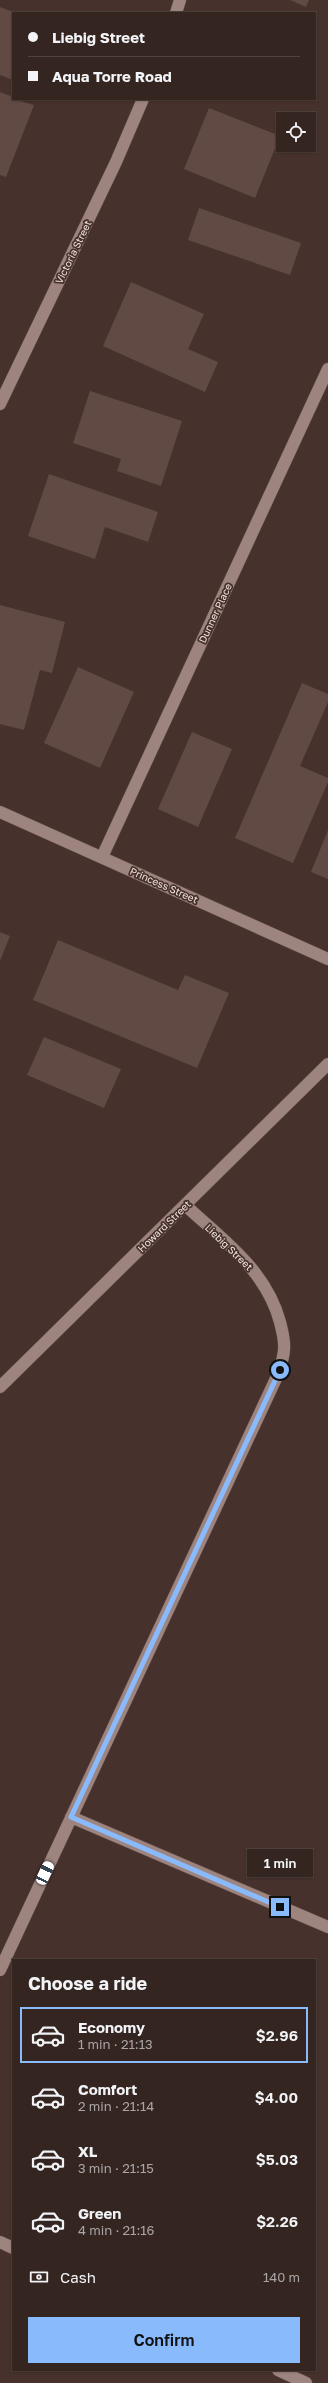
<!DOCTYPE html>
<html lang="en">
<head>
<meta charset="utf-8">
<style>
	body { margin:0; font-family:"Golos Text",sans-serif; background:#3d2d2a; color:#f1f3f6; height:100vh; display:flex; flex-direction:column; font-size:15px; white-space:nowrap }
	* { box-sizing:border-box; margin:0 }
	p { font-size:13px; color:#aaa5a5 }
	.icon { flex:none; width:22px; height:22px; fill:none; stroke:currentColor; stroke-width:2; stroke-linecap:round; stroke-linejoin:round }
	.map { position:relative; flex:1; overflow:hidden }
	.panel { position:absolute; left:12px; top:1959px; width:304px; height:412px; display:flex; flex-direction:column; background:#352521; border-radius:0px; box-shadow:0 1px 3px #0004,0 0 0 1px #4f423f }
	.panel>* { flex:none }
	.hud { position:absolute; left:12px; top:12px; width:304px; height:88px; border-radius:0px; box-shadow:0 1px 3px #0004,0 0 0 1px #4f423f; display:grid; align-content:center; height:88px; padding:0 16px; background:#352521 }
	.tools { position:absolute; left:276px; top:112px; display:grid; gap:8px }
	.tools a { display:grid; place-items:center; width:40px; height:40px; border-radius:0px; background:#352521; box-shadow:0 1px 3px #0004,0 0 0 1px #4f423f; font-size:20px }
	.end { position:absolute; width:18px; height:18px; margin:-9px; border:5px solid #88bafc; background:#111; box-shadow:0 0 0 2px #111 }
	.from { border-radius:50% }
	.bubble { position:absolute; height:28px; border-radius:0px; background:#352521; box-shadow:0 1px 3px #0004,0 0 0 1px #4f423f; font-size:13px; font-weight:600; line-height:28px; text-align:center }
	.car { position:absolute; width:12px; height:24px; margin:-12px -6px; border-radius:5px; box-shadow:0 0 3px 1px #0007; background:linear-gradient(#fff 24%,#345 0 40%,#fff 0 76%,#345 0 86%,#fff 0) }
	.hud b { display:flex; align-items:center; gap:14px; height:38px; font-size:15px }
	.hud b+b { border-top:1px solid #4f423f }
	.hud i { width:10px; height:10px; background:#f1f3f6 }
	ul { padding:0; list-style:none }
	li { display:flex; align-items:center; gap:12px; height:56px; margin:0 8px 6px; padding:0 8px; border:2px solid transparent; border-radius:0px }
	li div { flex:1 }
	li b { display:block; font-size:15px }
	li em { font-style:normal; font-weight:600 }
	li.on { border-color:#88bafc }
	li>.icon { width:36px; height:36px; stroke-width:1.5 }
	h2 { padding:0 16px; font-size:18px; line-height:48px }
	.pay { display:flex; align-items:center; gap:10px; height:44px; padding:0 16px; font-size:15px }
	.pay p { margin-inline-start:auto }
	.button { display:flex; gap:8px; margin-top:auto; padding:8px 16px }
	.button a { flex:1; height:46px; border-radius:0px; background:#88bafc; color:#111; font-size:16px; font-weight:600; line-height:46px; text-align:center }
	.map>svg:first-child { display:block }
	.building { fill:#614a44 }
	.lines { fill:none; stroke-linecap:round; stroke-linejoin:round }
	.service-casing { stroke:#614e4a; stroke-width:13 }
	.minor-casing { stroke:#614e4a; stroke-width:13 }
	.service { stroke:#9e847e; stroke-width:12 }
	.minor { stroke:#9e847e; stroke-width:12 }
	.route { stroke:#88bafc; stroke-width:5 }
	.labels { text-anchor:middle; dominant-baseline:central; stroke-width:3.5; stroke-linejoin:round; paint-order:stroke }
	.street-label { font-size:10px; fill:#f4e6e2; stroke:#47312c }
</style>
</head>
<body>
<div class="map">
<svg width="328" height="2383" viewBox="0 0 328 2383">
	<rect width="100%" height="100%" fill="#47312c"/>
	<path class="building" d="M290,0H309L306,7Z
		M0,7L16,13H13V80L0,75Z
		M0,92L13,97V99L34,105L6,177L0,175Z
		M209,108L280,136L255,198L184,169Z
		M199,208L301,243L290,275L188,240Z
		M131,282L204,314L188,349L218,362L205,392L103,346Z
		M90,391L182,421L161,486L117,471L121,459L73,443Z
		M49,474L158,512L148,542L105,527L95,559L28,536Z
		M0,605L65,622L52,673L40,670L24,730L0,724Z
		M78,667L134,692L100,768L44,743Z
		M302,683L328,694V702L300,766L328,778V782L293,863L235,838Z
		M192,732L232,749L198,827L158,809Z
		M328,830V879L311,872Z
		M0,932L10,936L0,961Z
		M58,940L178,990L185,975L229,993L197,1068L33,1000Z
		M44,1037L121,1069L104,1108L27,1075Z"/>
	<g class="lines">
		<g class="service-casing">
			<path id="service" d="M102,857L328,369"/>
		</g>
		<g class="minor-casing">
			<path id="minor" d="M176,13L180,0
				M0,404L116,162L143,99
				M0,812L328,959
				M0,1387L328,1064
				M71,1817L328,1927
				M0,1970L280,1370C281,1363 284,1356 284,1349C285,1341 282,1330 280,1322C266,1270 224,1241 185,1205
				M0,2242L13,2248
				M278,2370L306,2383"/>
		</g>
		<use href="#service" class="service"/>
		<use href="#minor" class="minor"/>
	</g>
	<g class="lines">
		<path class="route" d="M280,1907L71,1817L280,1370"/>
	</g>
	<g class="labels">
		<g class="street-label">
			<text transform="translate(73 252) rotate(-64)">Victoria Street</text>
			<text transform="translate(215 613) rotate(-65)">Dunner Place</text>
			<text transform="translate(164 885) rotate(24)">Princess Street</text>
			<text transform="translate(164 1226) rotate(-44)">Howard Street</text>
			<text transform="translate(229 1247) rotate(44)">Liebig Street</text>
		</g>
	</g>
</svg>
<div class="tools">
<a><svg class="icon" aria-label="locate" viewBox="0 0 24 24"><circle cx="12" cy="12" r="6"/><path d="M12 2v4M12 18v4M2 12h4M18 12h4"/></svg></a>
</div>
<i class="end from" style="left:280px;top:1370px"></i>
<i class="end" style="left:280px;top:1907px"></i>
<div class="bubble" style="left:247px;top:1849px;width:66px">1 min</div>
<i class="car" style="left:45px;top:1873px;rotate:25deg"></i>
<div class="hud">
<b><i class="from"></i>Liebig Street</b>
<b><i></i>Aqua Torre Road</b>
</div>
<section class="panel">
<h2>Choose a ride</h2>
<ul>
<li class="on"><svg class="icon" aria-label="car" viewBox="0 0 24 24"><path d="M5 17H2v-5l4-1 3-4h7l3 4 3 1v5h-3M9 17h6M6 11h13"/><circle cx="7" cy="17" r="2"/><circle cx="17" cy="17" r="2"/></svg><div><b>Economy</b><p>1 min · 21:13</p></div><em>$2.96</em></li>
<li><svg class="icon" aria-label="car" viewBox="0 0 24 24"><path d="M5 17H2v-5l4-1 3-4h7l3 4 3 1v5h-3M9 17h6M6 11h13"/><circle cx="7" cy="17" r="2"/><circle cx="17" cy="17" r="2"/></svg><div><b>Comfort</b><p>2 min · 21:14</p></div><em>$4.00</em></li>
<li><svg class="icon" aria-label="car" viewBox="0 0 24 24"><path d="M5 17H2v-5l4-1 3-4h7l3 4 3 1v5h-3M9 17h6M6 11h13"/><circle cx="7" cy="17" r="2"/><circle cx="17" cy="17" r="2"/></svg><div><b>XL</b><p>3 min · 21:15</p></div><em>$5.03</em></li>
<li><svg class="icon" aria-label="car" viewBox="0 0 24 24"><path d="M5 17H2v-5l4-1 3-4h7l3 4 3 1v5h-3M9 17h6M6 11h13"/><circle cx="7" cy="17" r="2"/><circle cx="17" cy="17" r="2"/></svg><div><b>Green</b><p>4 min · 21:16</p></div><em>$2.26</em></li>
</ul>
<div class="pay"><svg class="icon" aria-label="cash" viewBox="0 0 24 24"><path d="M3 7h18v10H3z"/><circle cx="12" cy="12" r="2"/></svg>Cash<p>140 m</p></div>
<div class="button"><a>Confirm</a></div>
</section>
</div>
</body>
</html>
